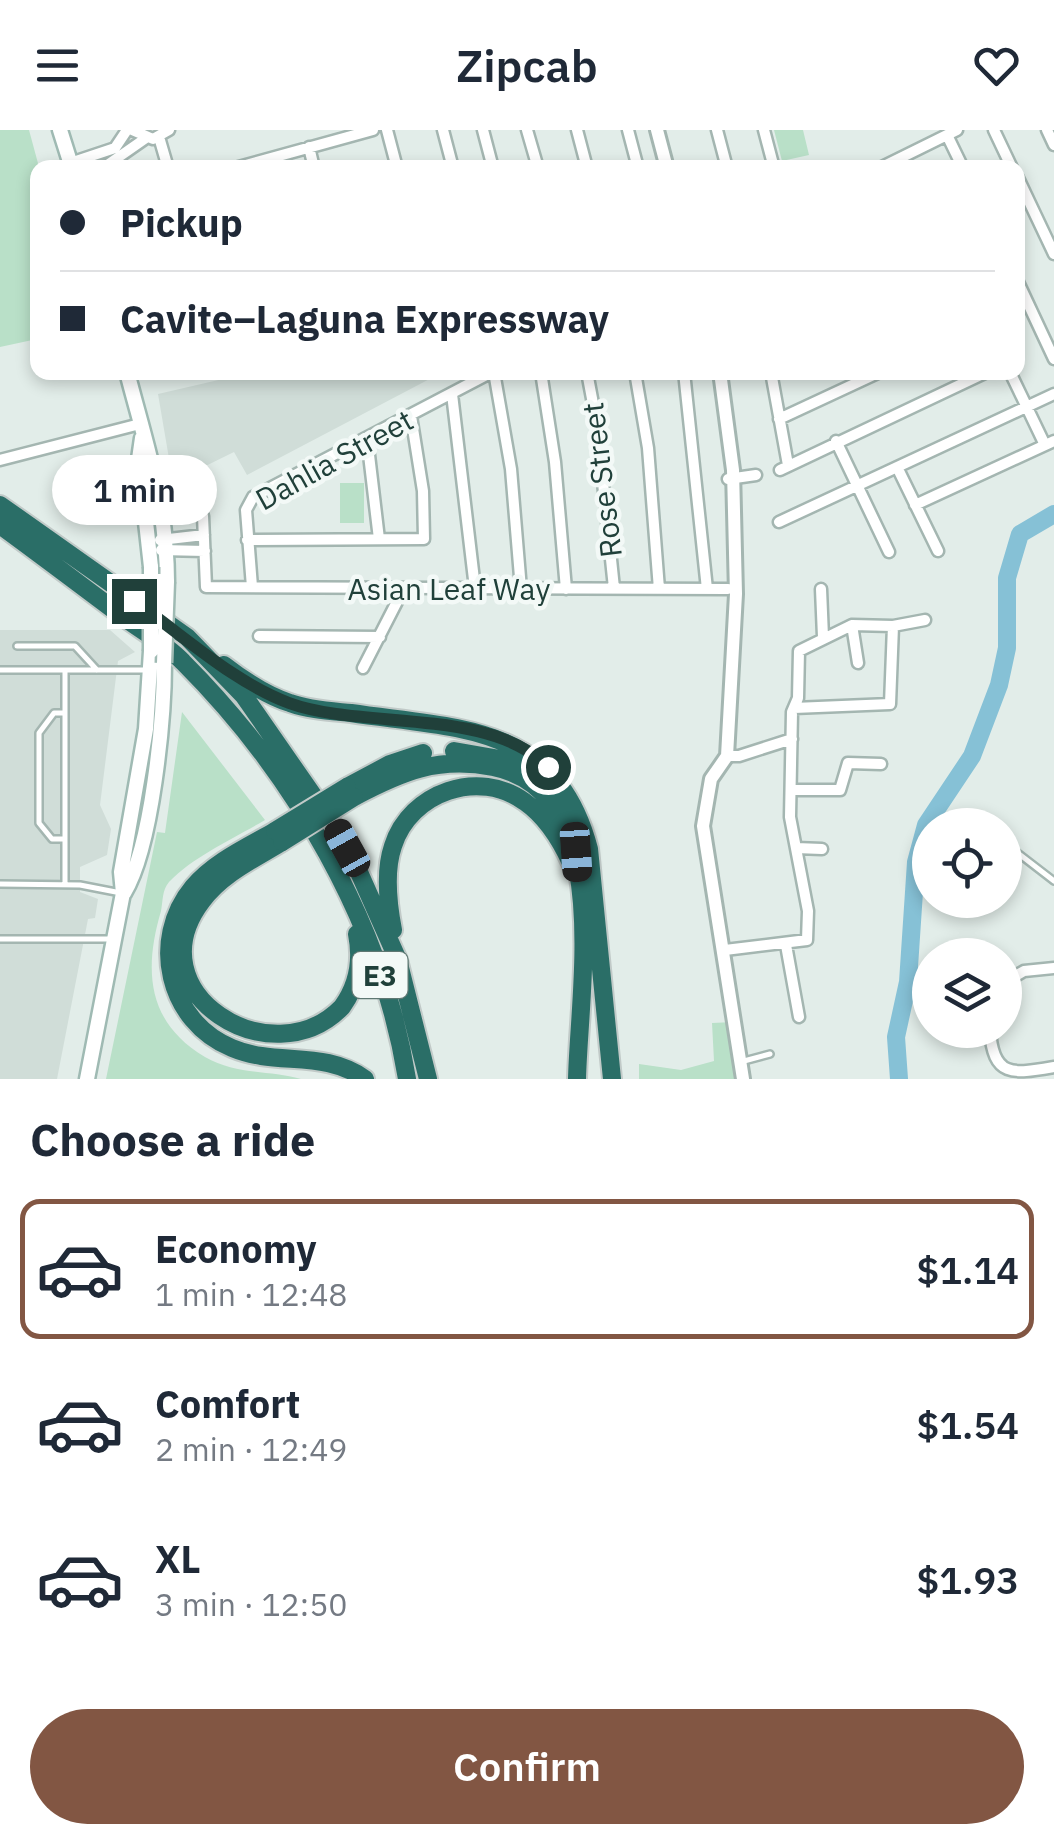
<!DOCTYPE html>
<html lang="en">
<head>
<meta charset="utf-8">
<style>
	body { margin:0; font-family:"IBM Plex Sans",sans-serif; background:#f6f6f7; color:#1f2937; height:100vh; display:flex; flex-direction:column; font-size:38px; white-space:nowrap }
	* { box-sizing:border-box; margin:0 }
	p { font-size:32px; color:#747a83 }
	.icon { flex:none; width:55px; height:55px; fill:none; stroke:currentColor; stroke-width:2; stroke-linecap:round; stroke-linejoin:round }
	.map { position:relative; height:949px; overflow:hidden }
	.details { display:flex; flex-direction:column; background:#fff; flex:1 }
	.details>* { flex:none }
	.guide { position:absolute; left:30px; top:30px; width:995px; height:220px; border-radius:20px; box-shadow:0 5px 15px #0003; display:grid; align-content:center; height:220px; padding:0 30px; background:#fff }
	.tools { position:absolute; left:912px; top:678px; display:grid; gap:20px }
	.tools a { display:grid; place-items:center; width:110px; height:110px; border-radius:50%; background:#fff; box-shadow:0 5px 15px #0003; font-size:50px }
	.end { position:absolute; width:45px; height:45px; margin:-22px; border:12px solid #20403a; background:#fff; box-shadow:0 0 0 5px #fff }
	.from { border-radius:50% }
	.bubble { position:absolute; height:70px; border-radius:35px; background:#fff; box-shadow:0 5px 15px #0003; font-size:32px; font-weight:600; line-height:70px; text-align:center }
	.car { position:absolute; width:30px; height:60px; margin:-30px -15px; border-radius:12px; box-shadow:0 0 8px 2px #0007; background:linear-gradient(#222 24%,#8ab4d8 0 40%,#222 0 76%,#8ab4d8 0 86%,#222 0) }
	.guide b { display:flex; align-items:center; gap:35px; height:95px; font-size:38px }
	.guide b+b { border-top:2px solid #e0e1e3 }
	.guide i { width:25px; height:25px; background:#1f2937 }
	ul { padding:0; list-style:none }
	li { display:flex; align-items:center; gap:30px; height:140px; margin:0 20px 15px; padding:0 10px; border:5px solid transparent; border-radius:20px }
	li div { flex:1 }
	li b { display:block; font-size:38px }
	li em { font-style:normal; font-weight:600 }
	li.on { border-color:#825643 }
	li>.icon { width:90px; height:90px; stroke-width:1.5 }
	h2 { padding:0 30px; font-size:45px; line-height:120px }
	.cta { display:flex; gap:20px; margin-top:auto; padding:20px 30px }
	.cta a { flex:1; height:115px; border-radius:60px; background:#825643; color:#fff; font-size:40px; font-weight:600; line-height:115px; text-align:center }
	header { display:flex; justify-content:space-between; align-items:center; height:130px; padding:0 30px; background:#fff; font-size:45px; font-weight:600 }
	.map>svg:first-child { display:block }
	.built { fill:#d0ddd8 }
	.green { fill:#b9e0c8 }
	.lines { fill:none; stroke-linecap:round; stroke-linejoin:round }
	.river { stroke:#86c1d6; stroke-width:18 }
	.service-casing { stroke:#a4b6b1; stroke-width:10 }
	.minor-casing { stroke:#a4b6b1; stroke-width:15 }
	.tertiary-casing { stroke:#a4b6b1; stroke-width:18 }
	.secondary-casing { stroke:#9fbab3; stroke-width:19 }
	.motorway-casing { stroke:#c1cac8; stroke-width:22 }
	.service { stroke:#fff; stroke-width:5 }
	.minor { stroke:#fff; stroke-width:10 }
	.tertiary { stroke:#fff; stroke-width:12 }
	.secondary { stroke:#fff; stroke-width:14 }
	.motorway { stroke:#2a6e67; stroke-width:18 }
	.secondary-bridge-casing { stroke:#9fbab3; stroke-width:19; stroke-linecap:butt }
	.motorway-bridge-casing { stroke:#c1cac8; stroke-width:22; stroke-linecap:butt }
	.secondary-bridge { stroke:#fff; stroke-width:14 }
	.motorway-bridge { stroke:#2a6e67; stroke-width:18 }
	.route { stroke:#20403a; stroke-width:12 }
	.labels { text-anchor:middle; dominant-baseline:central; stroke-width:9; stroke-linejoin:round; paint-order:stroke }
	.shield { fill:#f3f9f7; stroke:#5f7873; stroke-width:2.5 }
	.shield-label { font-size:28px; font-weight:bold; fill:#20403a }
	.street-label { font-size:30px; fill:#20403a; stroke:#f3f9f7 }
</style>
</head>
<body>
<header><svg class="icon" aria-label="menu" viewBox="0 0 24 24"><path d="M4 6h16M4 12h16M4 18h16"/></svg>Zipcab<svg class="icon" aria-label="heart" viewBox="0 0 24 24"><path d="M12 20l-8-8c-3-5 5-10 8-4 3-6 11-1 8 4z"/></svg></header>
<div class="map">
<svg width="1054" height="949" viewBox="0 0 1054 949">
	<rect width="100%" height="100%" fill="#e2ede9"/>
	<path class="built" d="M253,242H440L441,243L247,345L234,322L173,352L158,264Z
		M0,500H110L135,522L118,531L100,675L111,699L107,725L80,737V762L98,769L95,788L88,789L57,949H0Z"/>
	<path class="green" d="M0,0H29L39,37L37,209L0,217Z
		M774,0H803L809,25L782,31Z
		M340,353H364V393H340Z
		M182,582L265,690C233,709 194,726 169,752C162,760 163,771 161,781C144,839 146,892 205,927C236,945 269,940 301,949H106L157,702L165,703Z
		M734,892L739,949H639V934L681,940L714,931L712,893Z"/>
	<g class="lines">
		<path class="river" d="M899,949L896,907L908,852L916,732L926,695L972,626L999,555L1007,518V448L1020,404L1054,384"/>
		<g class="service-casing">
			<path id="service" d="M17,516H75L97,540
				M0,540H147
				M65,709H52L39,693V603L54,583H65
				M1006,714L1054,751
				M0,754L80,755L121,763
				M65,755V540
				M0,809H112
				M744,931L770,924"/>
		</g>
		<g class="minor-casing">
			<path id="minor" d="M132,0L153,9L169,0
				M387,0L397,38
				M443,0L453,38
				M483,0L493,38
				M527,0L538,38
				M577,0L587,38
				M628,0L638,38
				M717,0L727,38
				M764,0L774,38
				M994,0L1012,38
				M1047,0L1054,15
				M947,5L963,38
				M159,7L168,38
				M309,17L314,38
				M70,33L115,18L127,0
				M103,38L146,8
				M235,38L373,0
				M880,38L957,0
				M1018,48L1054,124
				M1018,152L1054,229
				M494,242L511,339L521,459
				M541,242L555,332L566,459
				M587,242L597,295L614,458
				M635,242L648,318L659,459
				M684,242L707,459
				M771,242L788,335
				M1010,242L1045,315
				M452,264L475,458
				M779,289L880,242
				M367,308L379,409
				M836,311L889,422
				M0,330L140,294
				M897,337L938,421
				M780,340L987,242
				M728,349L756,345
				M915,375L1054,311
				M203,386L206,457L728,459
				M779,392L1054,264
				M160,410L204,405
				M247,410L424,409L423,361L411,286
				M161,420L205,421
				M252,457L246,380L253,367L492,242
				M821,459L823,507
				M852,495L858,533
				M893,496L925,490
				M259,506L380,507
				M363,538L404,458
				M727,626H739L792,609
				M791,660H840L848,633L881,634
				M796,718L822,719
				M786,815L799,887
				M725,820L807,810L808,781L790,687L792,582L798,568L799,521L852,495L893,496L890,574L794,578
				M1005,852L1024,841L1054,838
				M990,900C993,948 1013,944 1054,937"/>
		</g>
		<g class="tertiary-casing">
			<path id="tertiary" d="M657,0L667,38
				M720,242L733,340L736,464L727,626L711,649L703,696L743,949"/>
		</g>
		<g class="secondary-casing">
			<path id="secondary" d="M60,0L72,38
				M127,242C146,315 167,375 167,452
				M142,308L139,329L151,437
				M124,763C152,717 164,589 164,533
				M87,949L123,763L121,742L146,599L151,521"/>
		</g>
		<g class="motorway-casing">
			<path id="motorway" d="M0,375L187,507L244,566L335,697L358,740L398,830L428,949
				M0,395C41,425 82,456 122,486C142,501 166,514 183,532C294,643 382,793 407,949
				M224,535C242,549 268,566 290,573C309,580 331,581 351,583C458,599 556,593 589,719L612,949
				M454,621L522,633
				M347,657L390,634L423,623
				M354,667C401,642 438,626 493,637C615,661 579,857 577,949
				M275,701C247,717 214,732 193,757C149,810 168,892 232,918C277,937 323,919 365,949
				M282,712C254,729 222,744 202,771C132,863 272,949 342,877C358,855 362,829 357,804
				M393,800C388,774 384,742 393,716C410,662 479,638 525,672C545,686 561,711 571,733"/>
		</g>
		<use href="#service" class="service"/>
		<use href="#minor" class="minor"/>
		<use href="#tertiary" class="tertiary"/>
		<use href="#secondary" class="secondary"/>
		<use href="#motorway" class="motorway"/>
		<g class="secondary-bridge-casing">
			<path id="secondary-bridge" d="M151,437V521
				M164,533L167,452"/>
		</g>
		<g class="motorway-bridge-casing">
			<path id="motorway-bridge" d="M275,701L347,657
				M282,712L354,667"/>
		</g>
		<use href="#secondary-bridge" class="secondary-bridge"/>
		<use href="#motorway-bridge" class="motorway-bridge"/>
	</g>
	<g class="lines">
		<path class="route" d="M134,471C183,505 233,552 289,573C362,600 490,577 548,637"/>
	</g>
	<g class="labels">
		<rect class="shield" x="352.5" y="822" width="55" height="46" rx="8"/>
		<g class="shield-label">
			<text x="380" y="845">E3</text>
		</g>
		<g class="street-label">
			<text transform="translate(334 329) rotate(-29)">Dahlia Street</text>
			<text transform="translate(601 350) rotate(-97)">Rose Street</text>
			<text x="449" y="458">Asian Leaf Way</text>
		</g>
	</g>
</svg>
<div class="tools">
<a><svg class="icon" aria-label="locate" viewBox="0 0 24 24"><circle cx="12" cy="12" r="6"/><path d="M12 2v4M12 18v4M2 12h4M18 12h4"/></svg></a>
<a><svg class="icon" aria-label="layers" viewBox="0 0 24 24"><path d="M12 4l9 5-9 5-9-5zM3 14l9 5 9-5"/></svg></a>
</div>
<i class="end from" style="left:548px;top:637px"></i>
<i class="end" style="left:134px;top:471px"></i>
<div class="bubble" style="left:52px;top:325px;width:165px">1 min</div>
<i class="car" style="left:347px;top:718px;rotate:331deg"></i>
<i class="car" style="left:576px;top:722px;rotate:176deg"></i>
<div class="guide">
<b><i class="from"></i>Pickup</b>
<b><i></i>Cavite–Laguna Expressway</b>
</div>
</div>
<section class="details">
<h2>Choose a ride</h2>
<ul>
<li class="on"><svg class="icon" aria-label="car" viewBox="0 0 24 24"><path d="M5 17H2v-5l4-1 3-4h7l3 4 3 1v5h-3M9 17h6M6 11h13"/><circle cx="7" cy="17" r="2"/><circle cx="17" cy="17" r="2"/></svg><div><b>Economy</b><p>1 min · 12:48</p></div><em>$1.14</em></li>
<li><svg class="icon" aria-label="car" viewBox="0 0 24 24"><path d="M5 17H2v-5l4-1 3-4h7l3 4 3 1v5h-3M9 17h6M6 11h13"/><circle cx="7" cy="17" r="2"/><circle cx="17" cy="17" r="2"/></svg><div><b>Comfort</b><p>2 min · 12:49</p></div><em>$1.54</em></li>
<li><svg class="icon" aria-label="car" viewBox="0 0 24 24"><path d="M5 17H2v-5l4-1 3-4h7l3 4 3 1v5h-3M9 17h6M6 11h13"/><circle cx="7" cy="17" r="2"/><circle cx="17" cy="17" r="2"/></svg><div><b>XL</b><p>3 min · 12:50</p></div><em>$1.93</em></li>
</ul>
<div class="cta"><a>Confirm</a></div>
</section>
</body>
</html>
